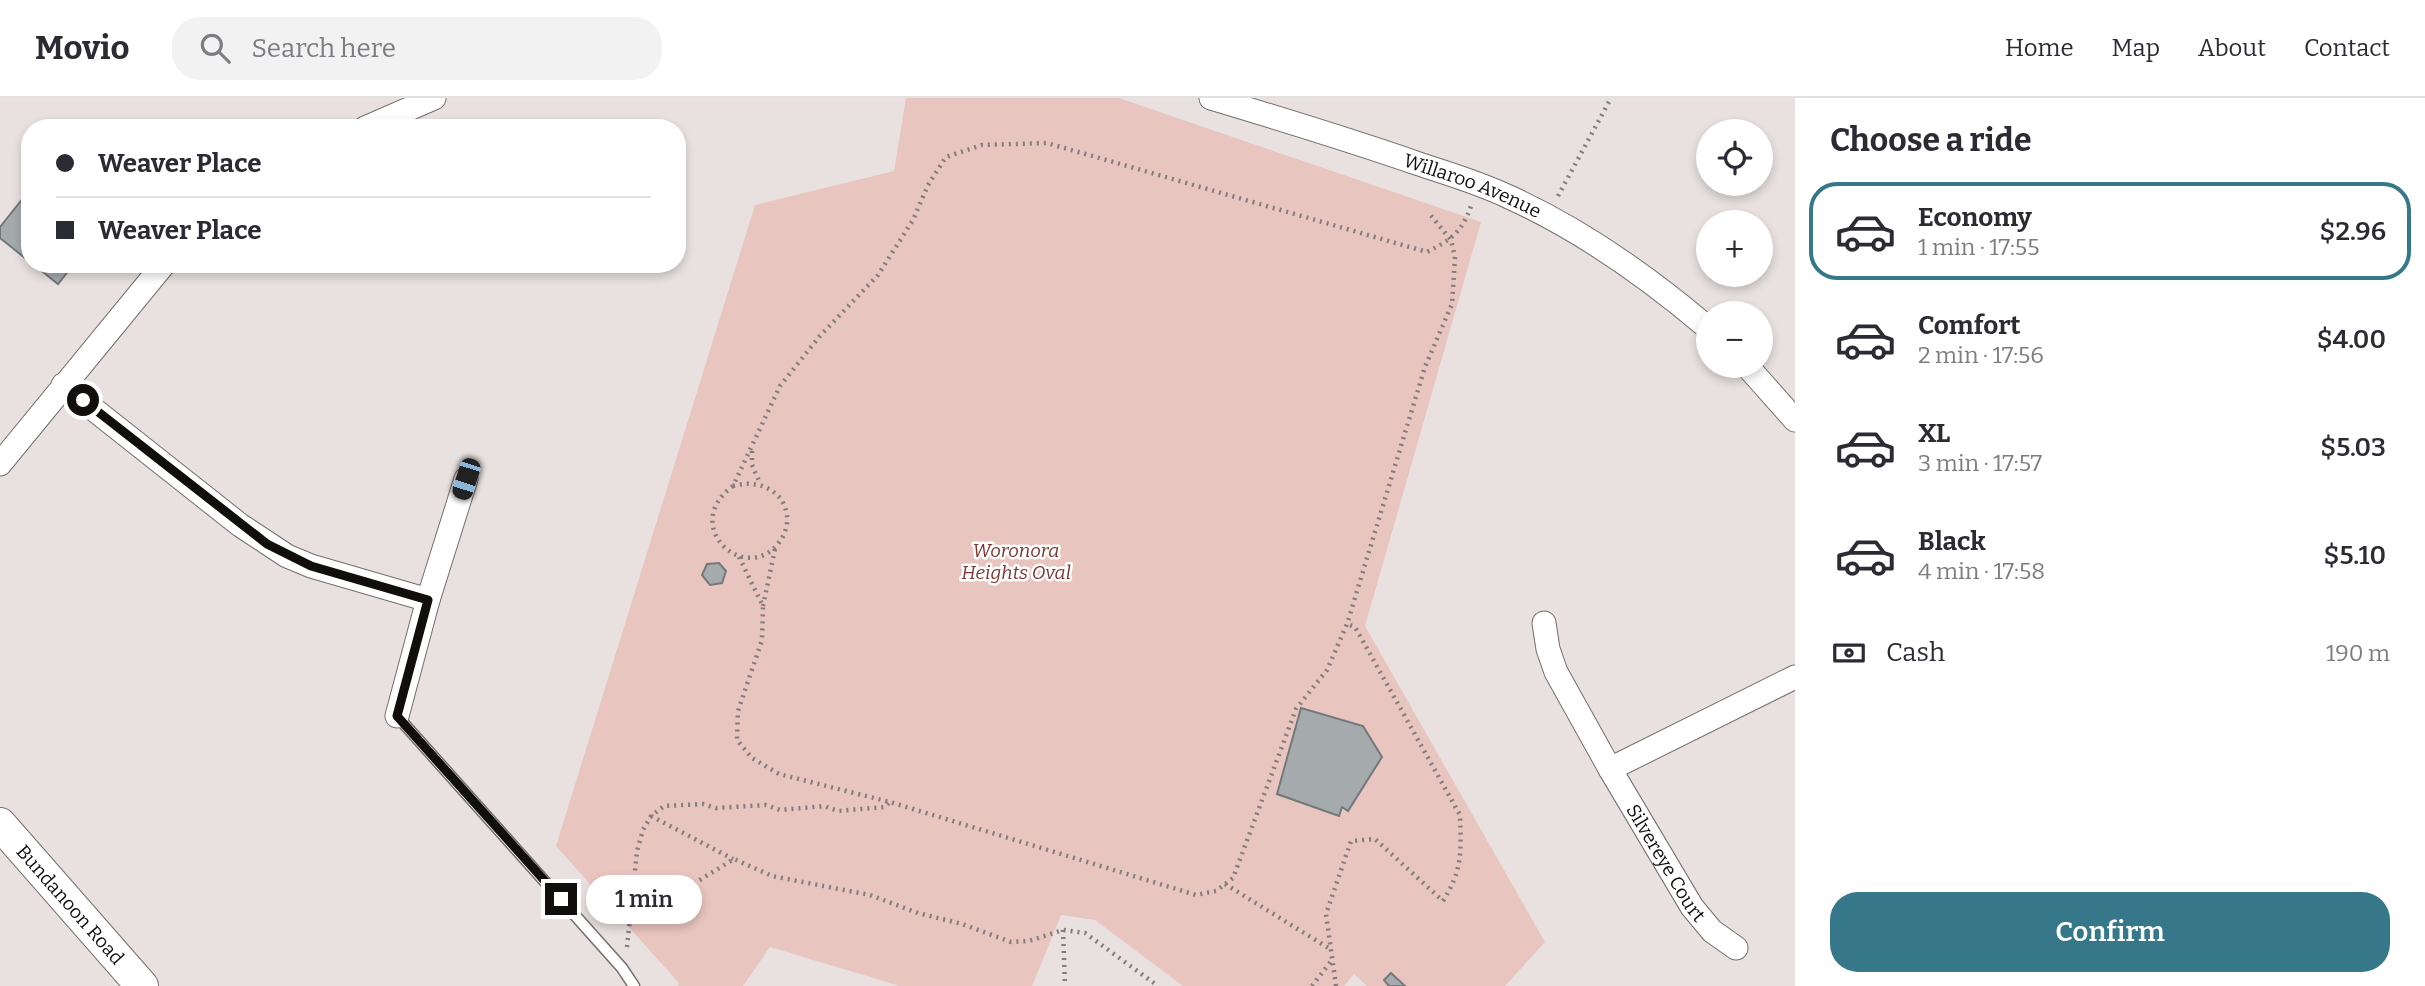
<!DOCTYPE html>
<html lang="en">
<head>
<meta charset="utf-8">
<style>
	body { margin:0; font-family:Bitter,serif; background:#f2f2f3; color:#2b2b33; height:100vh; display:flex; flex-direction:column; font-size:26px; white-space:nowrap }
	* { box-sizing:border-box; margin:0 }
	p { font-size:23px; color:#7c7c81 }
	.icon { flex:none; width:38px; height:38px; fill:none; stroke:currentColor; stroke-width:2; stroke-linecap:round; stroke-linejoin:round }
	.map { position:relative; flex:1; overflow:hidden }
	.details { display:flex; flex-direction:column; background:#fff; width:630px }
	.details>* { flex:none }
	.hud { position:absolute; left:21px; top:21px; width:665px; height:154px; border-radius:28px; box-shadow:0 4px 10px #0003; display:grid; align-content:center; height:154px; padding:0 35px; background:#fff }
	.fabs { position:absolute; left:1696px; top:21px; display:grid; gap:14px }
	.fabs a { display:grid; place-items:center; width:77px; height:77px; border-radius:50%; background:#fff; box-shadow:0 4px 10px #0003; font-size:35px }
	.end { position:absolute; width:32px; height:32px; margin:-16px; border:9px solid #110e0e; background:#fff; box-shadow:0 0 0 4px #fff }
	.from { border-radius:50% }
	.bubble { position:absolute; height:49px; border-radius:24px; background:#fff; box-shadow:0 4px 10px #0003; font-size:23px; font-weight:600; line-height:49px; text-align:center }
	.car { position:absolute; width:21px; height:42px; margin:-21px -10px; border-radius:9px; box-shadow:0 0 5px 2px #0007; background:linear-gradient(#222 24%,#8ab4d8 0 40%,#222 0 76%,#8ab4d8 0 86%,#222 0) }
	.hud b { display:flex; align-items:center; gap:24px; height:66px; font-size:26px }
	.hud b+b { border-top:2px solid #e1e1e2 }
	.hud i { width:18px; height:18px; background:#2b2b33 }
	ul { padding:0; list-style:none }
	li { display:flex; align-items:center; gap:21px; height:98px; margin:0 14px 10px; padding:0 21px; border:4px solid transparent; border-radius:28px }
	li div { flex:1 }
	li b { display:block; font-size:26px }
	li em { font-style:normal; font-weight:600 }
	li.current { border-color:#36778a }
	li>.icon { width:63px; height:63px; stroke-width:1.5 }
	h2 { padding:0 35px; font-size:32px; line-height:84px }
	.pay { display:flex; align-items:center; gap:18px; height:77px; padding:0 35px; font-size:26px }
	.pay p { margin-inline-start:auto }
	.cta { display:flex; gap:14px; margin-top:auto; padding:14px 35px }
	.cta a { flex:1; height:80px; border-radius:28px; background:#36778a; color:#fff; font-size:28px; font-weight:600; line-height:80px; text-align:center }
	header { display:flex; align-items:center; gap:42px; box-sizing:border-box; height:98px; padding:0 35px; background:#fff; border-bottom:2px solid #e1e1e2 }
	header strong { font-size:33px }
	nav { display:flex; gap:38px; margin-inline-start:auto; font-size:24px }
	.search { width:490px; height:63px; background:#f2f2f3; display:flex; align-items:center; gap:18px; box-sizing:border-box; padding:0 24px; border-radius:28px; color:#7c7c81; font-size:26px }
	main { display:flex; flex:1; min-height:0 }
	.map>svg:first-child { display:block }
	.green { fill:#e9c5bf }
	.building { fill:#a5abad; stroke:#73797b; stroke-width:2 }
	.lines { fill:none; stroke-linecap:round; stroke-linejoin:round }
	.lane-casing { stroke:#746e6d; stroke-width:13 }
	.street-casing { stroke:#746e6d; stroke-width:25 }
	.secondary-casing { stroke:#746e6d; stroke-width:34 }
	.path { stroke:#827d7c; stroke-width:4.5; stroke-dasharray:2 5; stroke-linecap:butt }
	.lane { stroke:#fff; stroke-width:10 }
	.street { stroke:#fff; stroke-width:23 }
	.secondary { stroke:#fff; stroke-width:32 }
	.route { stroke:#110e0e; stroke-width:9 }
	.labels { text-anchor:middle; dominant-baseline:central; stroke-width:5; stroke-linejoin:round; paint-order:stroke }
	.street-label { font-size:19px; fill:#110e0e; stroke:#fff }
	.park-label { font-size:19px; font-style:italic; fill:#7a3831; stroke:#fff }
</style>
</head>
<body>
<header>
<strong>Movio</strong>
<div class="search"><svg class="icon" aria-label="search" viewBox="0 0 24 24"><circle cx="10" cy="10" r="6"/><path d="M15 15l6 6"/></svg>Search here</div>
<nav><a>Home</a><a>Map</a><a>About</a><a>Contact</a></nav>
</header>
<main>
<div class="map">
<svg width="1795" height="888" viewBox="0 0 1795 888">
	<rect width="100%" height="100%" fill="#e8e1e0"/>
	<path class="green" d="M906,0H1119L1481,124L1365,528L1545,844L1505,888H1367L1354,876L1344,888H1183L1095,822L1061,817L1032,888H900L770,849L743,888H678L679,885L556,748L755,107L894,73Z"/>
	<path class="building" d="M24,99L30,102V164L0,140V129Z
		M33,166H74L58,186Z
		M719,465L726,473L722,485L710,487L702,477L707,466Z
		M1301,610L1363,628L1382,659L1348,713L1342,709L1339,718L1277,696Z
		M1391,875L1405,888H1389L1384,882Z"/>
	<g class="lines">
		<g class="lane-casing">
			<path id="lane" d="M397,618L622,870L634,888"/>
		</g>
		<g class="street-casing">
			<g id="street">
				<path id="s1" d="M1211,0C1281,21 1350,42 1419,66C1449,76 1480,85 1509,99C1582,132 1648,179 1708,230"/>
				<path d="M365,30L434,0"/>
				<path d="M1747,268L1795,322"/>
				<path d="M63,287L240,427L287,458L311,468L428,502"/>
				<path d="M0,366L164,166"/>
				<path id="s2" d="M1544,525L1548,551L1556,574L1610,671L1692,809L1712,833L1736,850"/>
				<path d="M397,618L428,502L466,381"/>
				<path d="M1610,671L1795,579"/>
			</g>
		</g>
		<g class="secondary-casing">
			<g id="secondary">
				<path id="s3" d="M0,726L142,888"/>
			</g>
		</g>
		<path class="path" d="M1558,98L1611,0
			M752,353V367L760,385
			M733,388C756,381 784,391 787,418C788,426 785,437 780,443C747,490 678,428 733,388L780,288L819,239L878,177L913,122L928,87L946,59L982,47L1047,45L1427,154C1451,142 1462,134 1471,108
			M739,459L763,508L762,542L738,613L737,642L752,660L779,676L890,704L1196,797L1216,793L1233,780L1296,611L1327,572L1347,526L1425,269L1452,206L1455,159L1451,142L1428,114
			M763,508L775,451
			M651,718L733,761
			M1225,786L1330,851
			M628,826L734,761L772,778L870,797L918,815L962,826L1011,844L1029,843L1063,832L1085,835L1158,888
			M1063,832L1065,888
			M627,849L637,753L643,732L651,718L664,708L703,706L716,710L766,707L780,712L824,708L838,713L885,709L889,705
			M1312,888L1332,862
			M1336,888L1326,816L1351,743L1375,741L1443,803C1463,771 1461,754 1460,717L1355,529L1347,526"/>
		<use href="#lane" class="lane"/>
		<use href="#street" class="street"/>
		<use href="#secondary" class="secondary"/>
	</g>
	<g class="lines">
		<path class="route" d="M83,302L267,446L311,468L428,502L397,618L561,801"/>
	</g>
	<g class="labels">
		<g class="street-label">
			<text stroke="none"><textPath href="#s1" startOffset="276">Willaroo Avenue</textPath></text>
			<text stroke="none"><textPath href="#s2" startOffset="271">Silvereye Court</textPath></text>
			<text stroke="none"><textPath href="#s3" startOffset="107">Bundanoon Road</textPath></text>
		</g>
		<g class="park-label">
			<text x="1016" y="452">Woronora<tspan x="1016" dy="22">Heights Oval</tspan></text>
		</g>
	</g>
</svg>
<div class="fabs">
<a><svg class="icon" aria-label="locate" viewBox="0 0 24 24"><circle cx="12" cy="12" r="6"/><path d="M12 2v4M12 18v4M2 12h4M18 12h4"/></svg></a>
<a>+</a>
<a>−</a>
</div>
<i class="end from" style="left:83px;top:302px"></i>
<i class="end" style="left:561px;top:801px"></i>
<div class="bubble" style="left:586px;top:777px;width:116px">1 min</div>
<i class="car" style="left:466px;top:381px;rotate:198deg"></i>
<div class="hud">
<b><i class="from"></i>Weaver Place</b>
<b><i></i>Weaver Place</b>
</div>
</div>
<section class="details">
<h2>Choose a ride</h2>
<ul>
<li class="current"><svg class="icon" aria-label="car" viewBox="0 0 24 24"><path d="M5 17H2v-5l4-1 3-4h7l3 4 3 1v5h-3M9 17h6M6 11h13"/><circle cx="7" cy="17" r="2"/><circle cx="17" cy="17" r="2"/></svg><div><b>Economy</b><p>1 min · 17:55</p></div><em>$2.96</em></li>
<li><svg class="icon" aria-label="car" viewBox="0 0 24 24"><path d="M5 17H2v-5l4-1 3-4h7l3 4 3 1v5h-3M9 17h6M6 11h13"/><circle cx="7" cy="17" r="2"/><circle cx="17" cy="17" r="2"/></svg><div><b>Comfort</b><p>2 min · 17:56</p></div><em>$4.00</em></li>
<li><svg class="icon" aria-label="car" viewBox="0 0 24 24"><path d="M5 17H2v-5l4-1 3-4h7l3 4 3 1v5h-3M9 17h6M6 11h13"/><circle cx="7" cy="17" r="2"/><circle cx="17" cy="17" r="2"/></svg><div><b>XL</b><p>3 min · 17:57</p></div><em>$5.03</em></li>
<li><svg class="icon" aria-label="car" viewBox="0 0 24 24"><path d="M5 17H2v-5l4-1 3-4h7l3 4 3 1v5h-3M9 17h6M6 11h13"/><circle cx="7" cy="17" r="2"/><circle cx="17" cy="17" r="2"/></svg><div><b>Black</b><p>4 min · 17:58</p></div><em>$5.10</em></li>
</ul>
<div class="pay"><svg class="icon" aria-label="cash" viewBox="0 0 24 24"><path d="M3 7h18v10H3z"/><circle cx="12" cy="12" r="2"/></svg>Cash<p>190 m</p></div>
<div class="cta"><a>Confirm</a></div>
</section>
</main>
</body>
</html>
